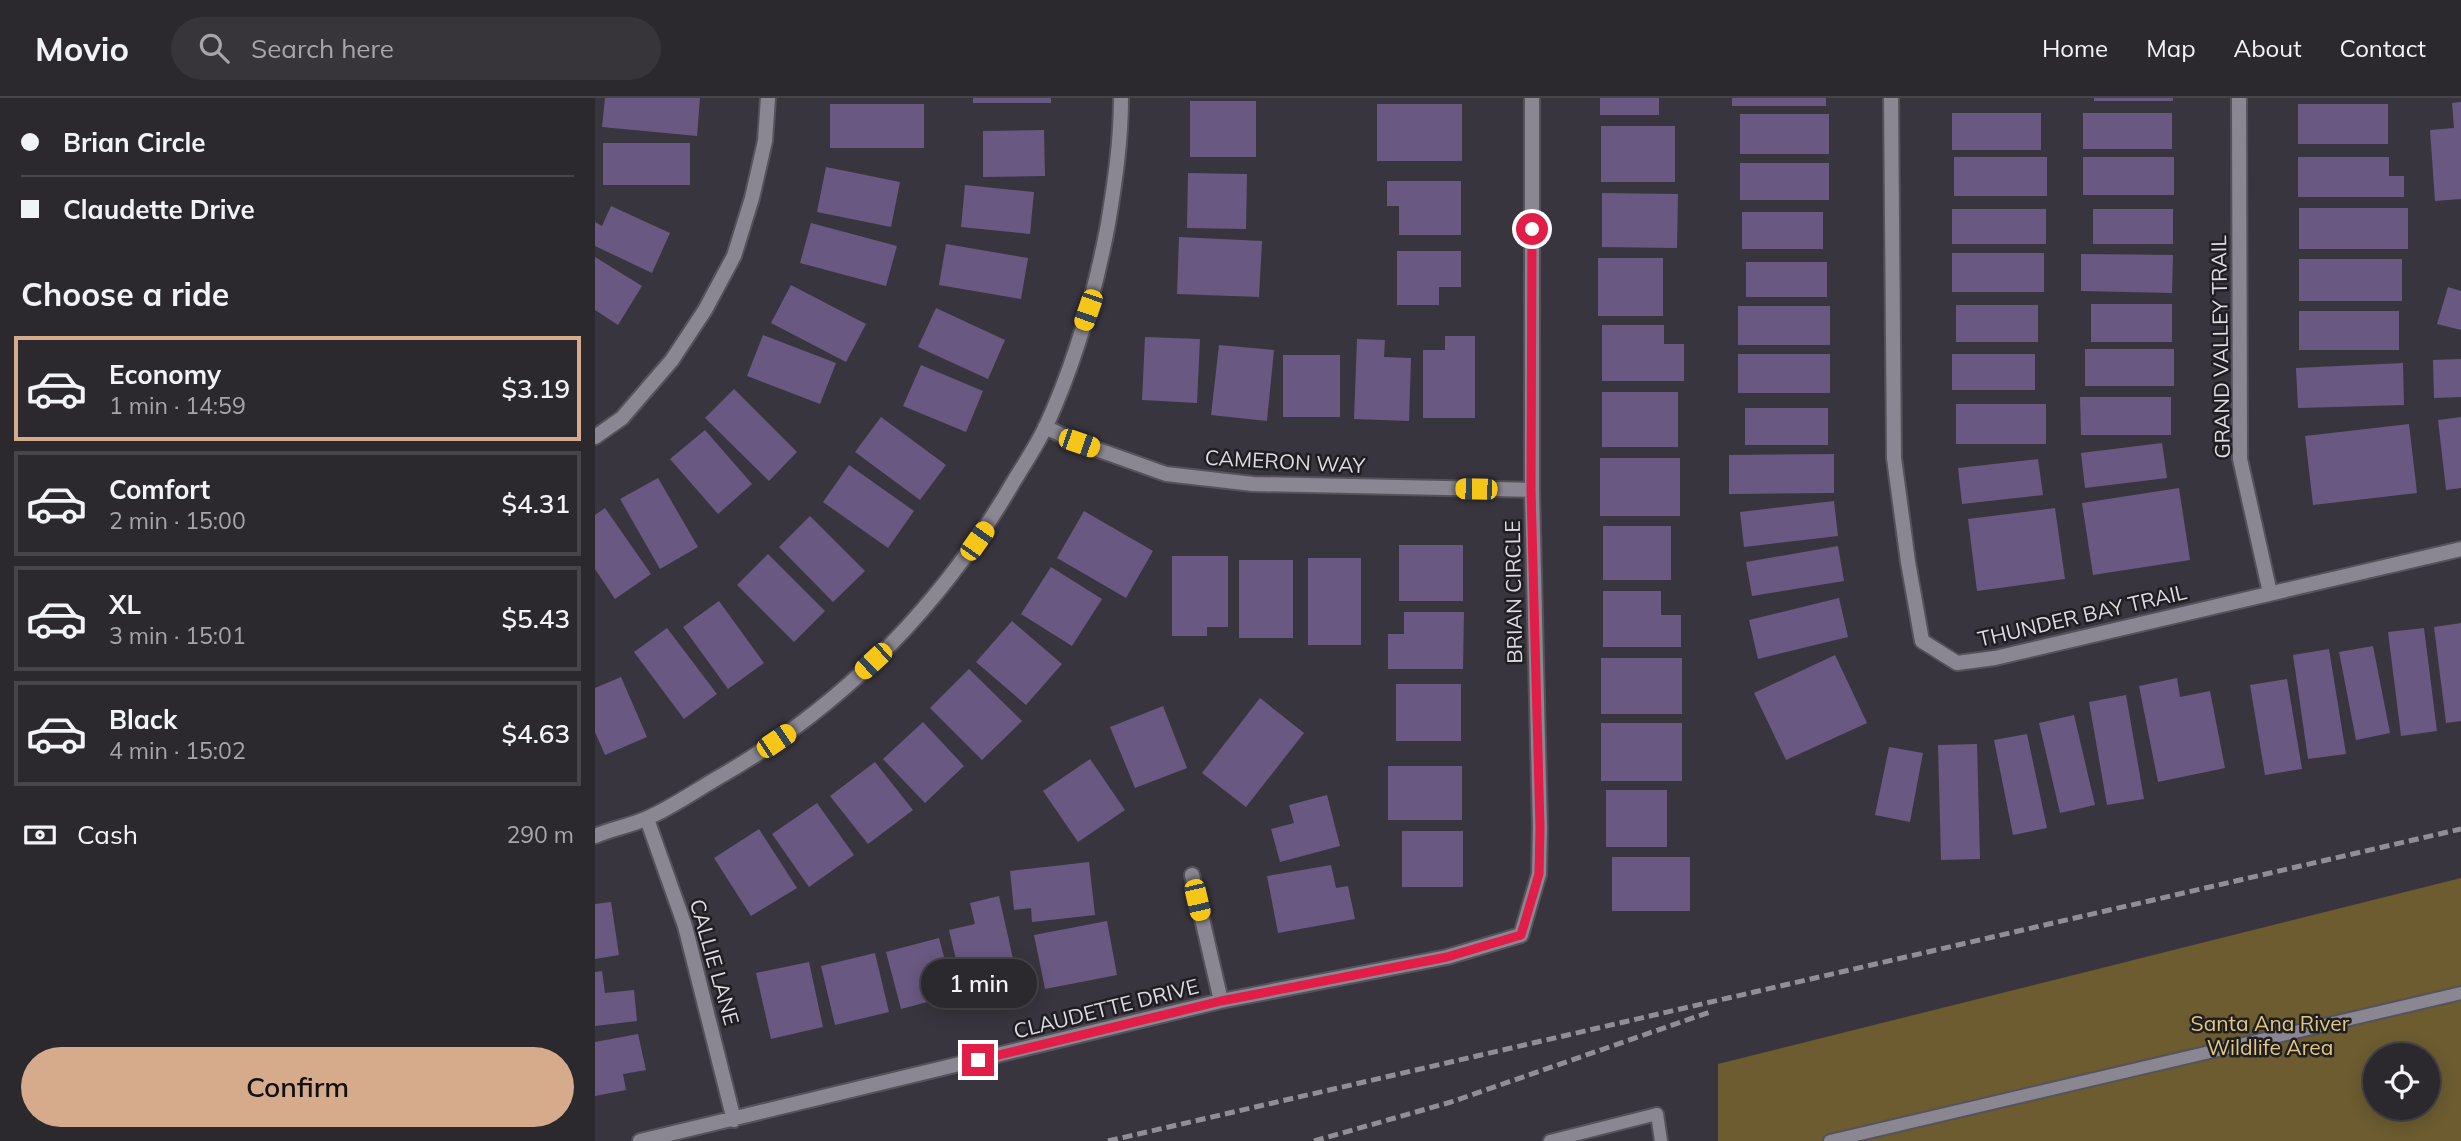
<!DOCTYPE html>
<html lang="en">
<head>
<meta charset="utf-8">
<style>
	body { margin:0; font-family:Mulish,sans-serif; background:#37343a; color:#f1f3f6; height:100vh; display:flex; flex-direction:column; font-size:26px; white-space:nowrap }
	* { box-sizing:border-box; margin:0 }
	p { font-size:23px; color:#a6a6aa }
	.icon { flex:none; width:38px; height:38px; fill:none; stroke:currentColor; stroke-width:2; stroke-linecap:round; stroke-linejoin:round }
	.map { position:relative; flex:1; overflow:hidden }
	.details { display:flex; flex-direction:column; background:#2b282e; width:595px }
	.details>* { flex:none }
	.top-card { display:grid; align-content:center; height:154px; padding:0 21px; background:#2b282e }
	.controls { position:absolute; left:1768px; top:945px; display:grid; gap:14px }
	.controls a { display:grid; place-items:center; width:77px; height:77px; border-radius:50%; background:#2b282e; box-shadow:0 4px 18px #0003,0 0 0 2px #47444a; font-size:35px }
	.end { position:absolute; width:32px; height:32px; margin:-16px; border:9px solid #e11d48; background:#fff; box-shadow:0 0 0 4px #fff }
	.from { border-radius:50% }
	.bubble { position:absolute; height:49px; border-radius:24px; background:#2b282e; box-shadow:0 4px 18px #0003,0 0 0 2px #47444a; font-size:23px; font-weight:600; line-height:49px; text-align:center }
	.car { position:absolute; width:21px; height:42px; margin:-21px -10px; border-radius:9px; box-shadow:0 0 5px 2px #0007; background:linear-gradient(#f5c518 24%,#345 0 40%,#f5c518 0 76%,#345 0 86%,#f5c518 0) }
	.top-card b { display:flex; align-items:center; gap:24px; height:66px; font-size:26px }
	.top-card b+b { border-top:2px solid #47444a }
	.top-card i { width:18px; height:18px; background:#f1f3f6 }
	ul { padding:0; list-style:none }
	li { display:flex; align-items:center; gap:21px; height:105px; margin:0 14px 10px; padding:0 7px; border:4px solid #47444a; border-radius:0px }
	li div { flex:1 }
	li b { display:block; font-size:26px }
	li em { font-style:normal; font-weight:600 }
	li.active { border-color:#d6ab8b }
	li>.icon { width:63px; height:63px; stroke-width:1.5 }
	h2 { padding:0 21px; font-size:32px; line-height:84px }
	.pay { display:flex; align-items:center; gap:18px; height:77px; padding:0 21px; font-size:26px }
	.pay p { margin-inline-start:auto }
	.cta { display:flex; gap:14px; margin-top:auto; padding:14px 21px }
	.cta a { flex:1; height:80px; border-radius:42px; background:#d6ab8b; color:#111; font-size:28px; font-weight:600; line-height:80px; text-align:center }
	header { display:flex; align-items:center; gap:42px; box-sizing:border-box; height:98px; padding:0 35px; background:#2b282e; border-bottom:2px solid #47444a }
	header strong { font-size:33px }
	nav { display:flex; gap:38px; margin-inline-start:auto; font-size:24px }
	.search { width:490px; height:63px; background:#37343a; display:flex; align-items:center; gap:18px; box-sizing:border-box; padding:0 24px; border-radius:38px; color:#a6a6aa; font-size:26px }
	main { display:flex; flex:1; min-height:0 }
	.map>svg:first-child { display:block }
	.green { fill:#6c5c30; fill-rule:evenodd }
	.building { fill:#695881 }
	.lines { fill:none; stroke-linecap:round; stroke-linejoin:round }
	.service-casing { stroke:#55525a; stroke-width:16 }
	.minor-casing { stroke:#55525a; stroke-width:18 }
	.service { stroke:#8b8792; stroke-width:12 }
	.minor { stroke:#8b8792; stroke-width:14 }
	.rail { stroke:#918e95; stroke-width:5; stroke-dasharray:10 5; stroke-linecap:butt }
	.route { stroke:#e11d48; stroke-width:9 }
	.labels { text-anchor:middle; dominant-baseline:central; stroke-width:5; stroke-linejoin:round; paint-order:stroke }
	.street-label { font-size:21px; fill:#dedce2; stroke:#1f1e22 }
	.park-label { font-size:21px; fill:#e3c77d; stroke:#1f1e22 }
</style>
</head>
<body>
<header>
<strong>Movio</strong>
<div class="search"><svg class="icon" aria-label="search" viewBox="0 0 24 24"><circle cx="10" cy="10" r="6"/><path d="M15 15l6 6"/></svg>Search here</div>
<nav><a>Home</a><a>Map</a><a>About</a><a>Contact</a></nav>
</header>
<main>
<section class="details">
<div class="top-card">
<b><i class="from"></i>Brian Circle</b>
<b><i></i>Claudette Drive</b>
</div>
<h2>Choose a ride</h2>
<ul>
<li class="active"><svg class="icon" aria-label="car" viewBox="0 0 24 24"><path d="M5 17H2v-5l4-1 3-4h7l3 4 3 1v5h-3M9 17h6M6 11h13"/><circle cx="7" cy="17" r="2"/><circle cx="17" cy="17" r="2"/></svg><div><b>Economy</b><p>1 min · 14:59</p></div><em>$3.19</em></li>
<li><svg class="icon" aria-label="car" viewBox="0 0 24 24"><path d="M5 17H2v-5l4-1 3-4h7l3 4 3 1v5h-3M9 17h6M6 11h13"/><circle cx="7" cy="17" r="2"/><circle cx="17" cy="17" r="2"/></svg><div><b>Comfort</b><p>2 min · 15:00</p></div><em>$4.31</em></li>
<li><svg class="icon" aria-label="car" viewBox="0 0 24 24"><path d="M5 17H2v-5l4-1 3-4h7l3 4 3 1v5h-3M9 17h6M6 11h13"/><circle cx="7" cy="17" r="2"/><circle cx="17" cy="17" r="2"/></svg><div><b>XL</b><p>3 min · 15:01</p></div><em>$5.43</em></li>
<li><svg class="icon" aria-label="car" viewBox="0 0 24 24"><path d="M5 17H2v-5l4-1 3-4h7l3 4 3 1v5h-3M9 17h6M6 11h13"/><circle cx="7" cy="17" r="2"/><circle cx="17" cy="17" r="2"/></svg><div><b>Black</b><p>4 min · 15:02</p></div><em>$4.63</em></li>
</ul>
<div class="pay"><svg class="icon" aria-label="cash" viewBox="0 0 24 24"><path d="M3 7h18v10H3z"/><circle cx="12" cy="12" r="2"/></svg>Cash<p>290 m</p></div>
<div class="cta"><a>Confirm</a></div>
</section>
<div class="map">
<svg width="1866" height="1043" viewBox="0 0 1866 1043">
	<rect width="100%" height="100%" fill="#39353e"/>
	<path class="green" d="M1866,780V1043H1123V966ZM1780,957H1832V1010H1780Z"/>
	<path class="building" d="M10,0H105L102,38L7,29Z
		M378,0H456V5H378Z
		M1005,0H1064V17H1005Z
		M1137,0H1231V8H1137Z
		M1499,0H1578V3H1499Z
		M595,3H661V59H595Z
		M1866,4V101L1840,103L1835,32L1859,30L1857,5Z
		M235,6H329V50H235Z
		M782,6H867V63H782Z
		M1703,6H1793V46H1703Z
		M1357,15H1446V52H1357Z
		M1488,15H1577V51H1488Z
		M1145,16H1234V56H1145Z
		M1006,28H1080V84H1006Z
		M449,32L450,78L388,79V33Z
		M8,45H95V87H8Z
		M1359,59H1452V98H1359Z
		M1488,59H1579V97H1488Z
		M1703,59H1794V78H1809V99H1703Z
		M1145,65H1234V102H1145Z
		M231,69L305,84L296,129L222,114Z
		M593,75L652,76L651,131L592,130Z
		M792,83H866V137H804V108H792Z
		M370,87L439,94L435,136L366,129Z
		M1007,95L1083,96L1082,150L1007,149Z
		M16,108L75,135L57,175L0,148V124L7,128Z
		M1704,110H1813V151H1704Z
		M1357,111H1451V146H1357Z
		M1498,111H1578V146H1498Z
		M1147,114H1228V151H1147Z
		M216,125L302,148L291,188L205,165Z
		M584,139L667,143L664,199L582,196Z
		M351,146L433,160L426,201L344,187Z
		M802,153H866V189H844V207H802Z
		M1357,155H1449V194H1357Z
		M1486,156L1578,157L1577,195L1486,193Z
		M0,159L47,188L23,227L0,212Z
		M1003,160H1068V218H1003Z
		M1704,161H1807V203H1704Z
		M1151,164H1232V199H1151Z
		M196,187L271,226L251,264L176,225Z
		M1853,189L1866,193V232L1842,226Z
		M1496,206H1577V244H1496Z
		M1361,207H1443V244H1361Z
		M1143,208H1235V247H1143Z
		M341,210L410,242L393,281L323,249Z
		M1704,213H1804V252H1704Z
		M1007,227H1069V246H1089V283H1007Z
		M168,237L241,265L225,306L152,278Z
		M850,238H880V320H828V252H850Z
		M550,239L605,241L602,305L547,302Z
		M762,241L790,242L789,259L816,260L814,323L759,321Z
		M624,247L679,252L672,323L616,317Z
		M1490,251H1579V288H1490Z
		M1143,256H1235V295H1143Z
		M1357,256H1440V292H1357Z
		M688,257H745V319H688Z
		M1866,261V299L1839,300L1838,262Z
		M1808,265L1809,307L1703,310L1701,270Z
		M326,267L388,293L371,334L308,308Z
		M139,291L202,354L174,383L110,320Z
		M1007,294H1083V349H1007Z
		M1485,299H1576V337H1486Z
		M1361,306H1451V346H1361Z
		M1150,310H1233V347H1150Z
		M286,319L351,367L325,402L260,354Z
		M1866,319V390L1851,392L1843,322Z
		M1814,326L1822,395L1718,407L1710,338Z
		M110,332L157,386L123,416L75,361Z
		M1567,345L1572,380L1490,390L1486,355Z
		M1239,356V395L1134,396V357Z
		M1005,360H1085V418H1005Z
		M1443,361L1448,397L1367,406L1363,370Z
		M254,367L319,413L293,450L228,404Z
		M63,380L103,449L65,471L25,401Z
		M1584,390L1595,462L1498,477L1487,405Z
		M1239,403L1243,438L1149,449L1145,414Z
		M10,410L56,476L20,501L0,471V417Z
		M1460,410L1470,481L1382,493L1373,421Z
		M489,413L558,453L531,500L462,460Z
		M215,418L270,473L238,504L184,449Z
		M1008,428H1076V482H1008Z
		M804,447H868V503H804Z
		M1243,448L1249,483L1157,498L1151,464Z
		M173,456L230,513L199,544L142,487Z
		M577,458H633V529H612V538H577Z
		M713,460H766V547H713Z
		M644,462H698V540H644Z
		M456,469L507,501L477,548L426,516Z
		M1008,493H1066V517H1086V549H1008Z
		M1244,500L1253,539L1163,561L1154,522Z
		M124,503L169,565L133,591L88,529Z
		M809,514H869L868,571H793V536H809Z
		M417,523L467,566L431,607L381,564Z
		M1866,525V623L1851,625L1839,529Z
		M72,530L122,596L89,621L39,554Z
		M1829,530L1842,633L1806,638L1793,534Z
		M1778,548L1795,635L1761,642L1744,554Z
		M1734,551L1751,656L1713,661L1698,557Z
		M1240,557L1272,625L1191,662L1159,595Z
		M1006,560H1087V616H1006Z
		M374,571L427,623L387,662L335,610Z
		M26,579L52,639L10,657L0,634V590Z
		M1582,580L1585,599L1615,593L1630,670L1563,684L1544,588Z
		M1692,581L1707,671L1670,677L1655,587Z
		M801,586H866V643H801Z
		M1531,597L1549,701L1512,707L1494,604Z
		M665,600L709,635L651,709L607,675Z
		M568,608L592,670L540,690L515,629Z
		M1479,617L1500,707L1465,715L1444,625Z
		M328,624L369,668L330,705L288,661Z
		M1006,625H1087V683H1006Z
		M1432,636L1452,730L1418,737L1399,642Z
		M1382,646L1385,761L1346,762L1343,647Z
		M1294,649L1328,655L1315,724L1280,717Z
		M495,661L530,712L483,744L448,693Z
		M280,664L318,712L273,746L235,698Z
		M793,668H867V722H793Z
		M1011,692H1072V749H1011Z
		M732,697L745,748L685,764L676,731L699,725L694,707Z
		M222,705L259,757L214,789L177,736Z
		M164,731L202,790L156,818L119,760Z
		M807,733H868V789H807Z
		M1017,759H1095V813H1017Z
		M494,764L500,817L437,824L436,810L419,812L415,773Z
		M736,767L741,790L753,788L760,821L683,835L672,778Z
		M404,798L423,883L369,895L354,832L380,826L375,805Z
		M16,804L24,857L0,861V806Z
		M512,823L522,877L450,891L439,837Z
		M344,840L359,897L306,911L291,854Z
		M280,855L294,914L240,927L226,868Z
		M214,864L228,929L176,941L161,875Z
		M7,873L10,895L39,892L42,923L0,928V874Z
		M43,936L51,972L28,976L31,992L0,998V944Z"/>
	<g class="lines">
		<g class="service-casing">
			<path id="service" d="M955,1043L1062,1016L1066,1043
				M1235,1043L1866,895"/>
		</g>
		<g class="minor-casing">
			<path id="minor" d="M1296,0L1299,360L1313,464L1327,543L1362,565L1400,560L1866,451
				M1644,0L1645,361L1675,495
				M450,329L484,345L571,376L658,386L937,392
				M0,339L27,320L77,262L110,212L139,158L157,100L170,43L173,0
				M52,721L90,828L139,1022
				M0,738C16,731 34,728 50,721C74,711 97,695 119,682C246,610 346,509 419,383C430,365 442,347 451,328C480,265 500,195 513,126C520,84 526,43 526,0
				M597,777L626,903
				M45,1043L626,903L852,859L926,837L944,776L945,730L937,392V0"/>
		</g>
		<use href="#service" class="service"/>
		<use href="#minor" class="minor"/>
		<path class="rail" d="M513,1043L1866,731
			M719,1043L856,1004L1115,914"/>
	</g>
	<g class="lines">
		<path class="route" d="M383,962L626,903L852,859L926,837L944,776L945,730L936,392L937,131"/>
	</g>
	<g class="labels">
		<g class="street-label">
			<text transform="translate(1625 249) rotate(-91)">GRAND VALLEY TRAIL</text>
			<text transform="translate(690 363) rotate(3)">CAMERON WAY</text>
			<text transform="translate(918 494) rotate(-91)">BRIAN CIRCLE</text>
			<text transform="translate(1487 517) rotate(-13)">THUNDER BAY TRAIL</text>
			<text transform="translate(120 864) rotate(74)">CALLIE LANE</text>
			<text transform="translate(511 910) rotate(-14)">CLAUDETTE DRIVE</text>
		</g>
		<g class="park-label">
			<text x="1675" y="925">Santa Ana River<tspan x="1675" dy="24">Wildlife Area</tspan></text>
		</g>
	</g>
</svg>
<div class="controls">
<a><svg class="icon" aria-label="locate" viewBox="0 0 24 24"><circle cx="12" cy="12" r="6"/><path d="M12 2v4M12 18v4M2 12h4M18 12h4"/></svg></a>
</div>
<i class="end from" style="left:937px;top:131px"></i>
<i class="end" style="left:383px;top:962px"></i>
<div class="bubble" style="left:326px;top:861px;width:116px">1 min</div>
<i class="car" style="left:493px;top:212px;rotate:199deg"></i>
<i class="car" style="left:484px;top:345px;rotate:109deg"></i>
<i class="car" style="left:881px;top:391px;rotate:271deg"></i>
<i class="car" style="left:382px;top:443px;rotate:35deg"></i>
<i class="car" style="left:278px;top:563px;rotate:227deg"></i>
<i class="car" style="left:181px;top:643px;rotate:56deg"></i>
<i class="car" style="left:602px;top:802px;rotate:167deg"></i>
</div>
</main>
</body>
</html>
